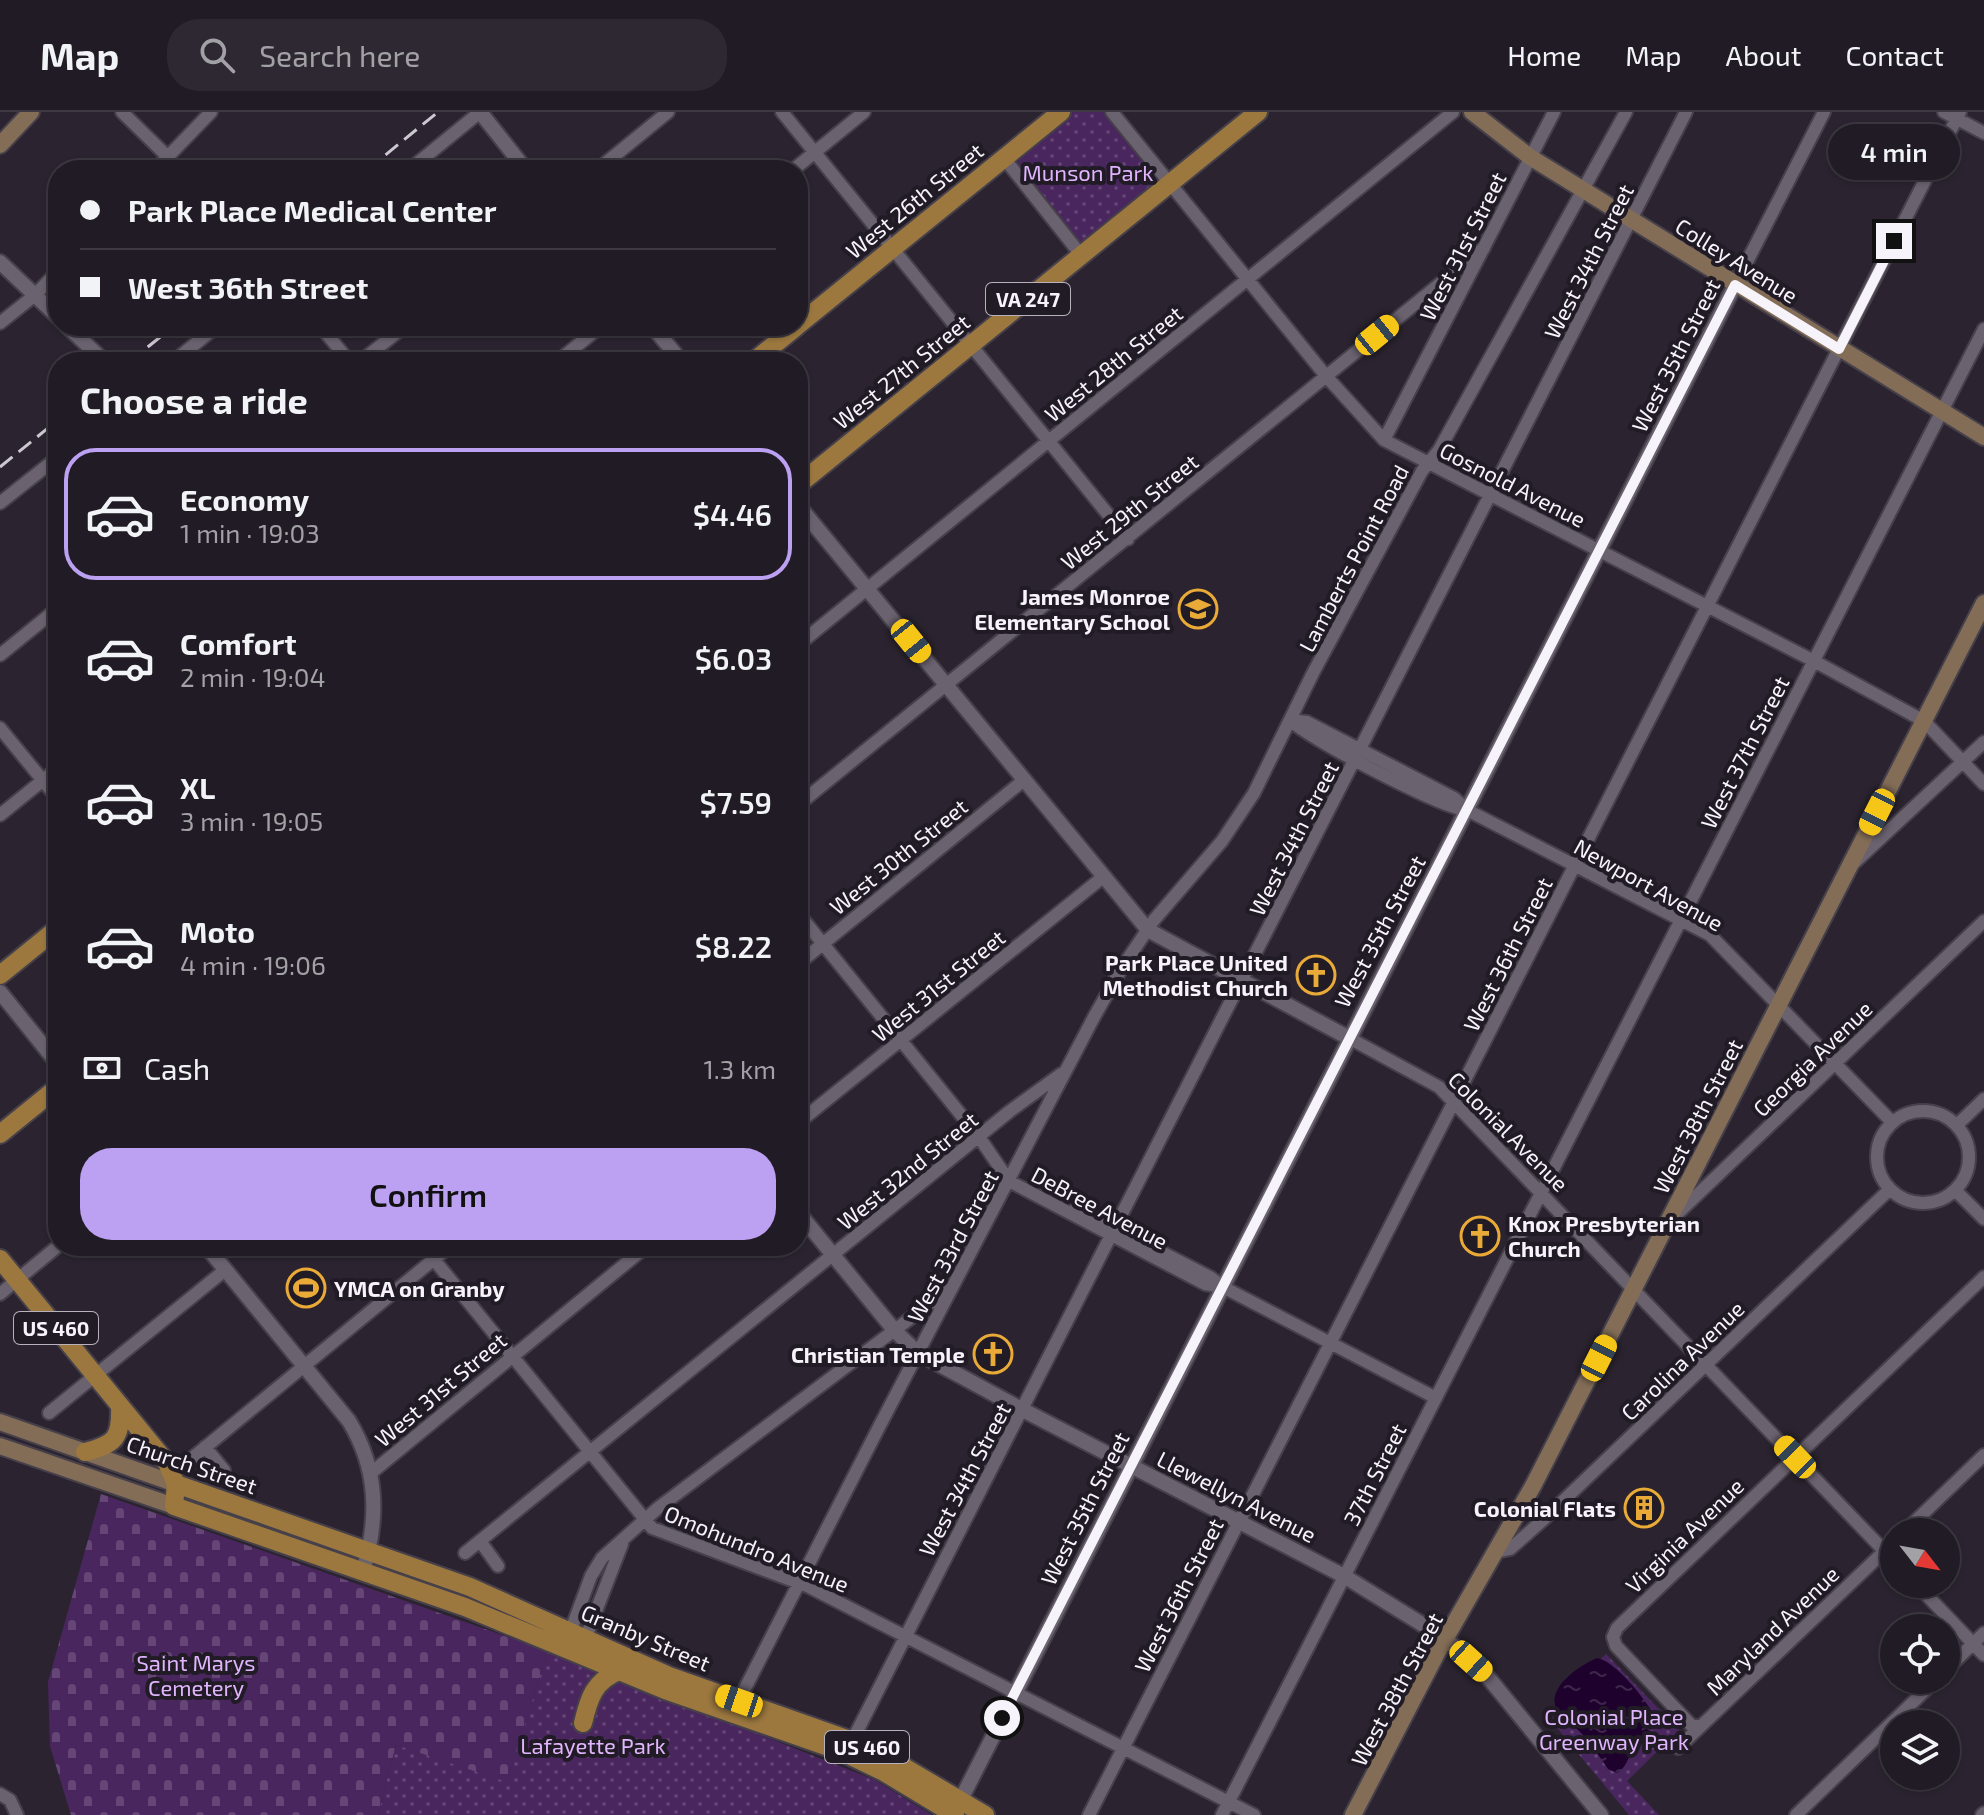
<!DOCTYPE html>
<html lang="en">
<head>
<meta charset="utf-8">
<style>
	body { margin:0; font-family:"Exo 2",sans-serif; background:#2d2831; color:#f1f3f6; height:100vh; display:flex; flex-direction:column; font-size:30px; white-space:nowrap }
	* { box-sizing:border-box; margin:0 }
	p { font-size:26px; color:#a2a1a6 }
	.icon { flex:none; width:44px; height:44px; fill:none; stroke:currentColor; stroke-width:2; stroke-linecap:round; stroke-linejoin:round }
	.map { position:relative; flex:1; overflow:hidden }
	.details { position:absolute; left:48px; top:240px; width:760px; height:904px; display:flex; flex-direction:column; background:#201b24; border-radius:32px; box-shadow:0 2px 6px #0004,0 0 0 2px #3d3941 }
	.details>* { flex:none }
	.hud { position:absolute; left:48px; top:48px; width:760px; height:176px; border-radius:32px; box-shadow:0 2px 6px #0004,0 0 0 2px #3d3941; display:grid; align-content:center; height:176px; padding:0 32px; background:#201b24 }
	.needle { width:52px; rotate:121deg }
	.tools { position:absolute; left:1880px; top:1406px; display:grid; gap:16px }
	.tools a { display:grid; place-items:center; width:80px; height:80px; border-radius:50%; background:#201b24; box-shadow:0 2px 6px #0004,0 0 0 2px #3d3941; font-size:40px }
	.end { position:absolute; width:36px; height:36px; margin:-18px; border:10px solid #f7f3fb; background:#111; box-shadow:0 0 0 4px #111 }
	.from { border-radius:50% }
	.bubble { position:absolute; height:56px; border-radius:28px; background:#201b24; box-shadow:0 2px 6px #0004,0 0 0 2px #3d3941; font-size:26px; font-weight:600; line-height:56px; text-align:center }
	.car { position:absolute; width:24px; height:48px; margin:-24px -12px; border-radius:10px; box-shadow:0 0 6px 2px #0007; background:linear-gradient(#f5c518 24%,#345 0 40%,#f5c518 0 76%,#345 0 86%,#f5c518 0) }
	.hud b { display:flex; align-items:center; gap:28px; height:76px; font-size:30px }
	.hud b+b { border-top:2px solid #3d3941 }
	.hud i { width:20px; height:20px; background:#f1f3f6 }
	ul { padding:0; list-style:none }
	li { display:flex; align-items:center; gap:24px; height:132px; margin:0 16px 12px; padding:0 16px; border:4px solid transparent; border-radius:32px }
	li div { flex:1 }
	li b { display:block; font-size:30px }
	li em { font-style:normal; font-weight:600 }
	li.on { border-color:#bca0f2 }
	li>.icon { width:72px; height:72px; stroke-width:1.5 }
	h2 { padding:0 32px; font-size:36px; line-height:96px }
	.pay { display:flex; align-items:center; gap:20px; height:88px; padding:0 32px; font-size:30px }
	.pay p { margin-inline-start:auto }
	.button { display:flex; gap:16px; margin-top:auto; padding:16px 32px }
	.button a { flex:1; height:92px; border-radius:32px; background:#bca0f2; color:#111; font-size:32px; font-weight:600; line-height:92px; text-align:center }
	header { display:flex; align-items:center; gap:48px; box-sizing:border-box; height:112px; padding:0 40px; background:#201b24; border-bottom:2px solid #3d3941 }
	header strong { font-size:38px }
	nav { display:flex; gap:44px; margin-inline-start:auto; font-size:28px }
	.search { width:560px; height:72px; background:#2d2831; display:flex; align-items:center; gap:20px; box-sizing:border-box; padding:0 28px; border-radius:32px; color:#a2a1a6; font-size:30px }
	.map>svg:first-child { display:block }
	.cemetery { fill:url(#cemetery-stones) }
	.park { fill:url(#park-dots) }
	.water { fill:url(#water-ripples) }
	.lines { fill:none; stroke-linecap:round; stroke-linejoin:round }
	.minor-casing { stroke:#46404a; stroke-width:16 }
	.tertiary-casing { stroke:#46404a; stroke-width:18 }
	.secondary-casing { stroke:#46404a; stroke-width:20 }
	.primary-casing { stroke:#46404a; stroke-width:22 }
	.minor { stroke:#6a626f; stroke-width:12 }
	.tertiary { stroke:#6a626f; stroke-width:14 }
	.secondary { stroke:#836d57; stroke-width:16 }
	.primary { stroke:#9c783f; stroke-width:18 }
	.rail { stroke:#ccc8d0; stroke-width:3; stroke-dasharray:16 8; stroke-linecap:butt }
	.route { stroke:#f7f3fb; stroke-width:10 }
	.labels { text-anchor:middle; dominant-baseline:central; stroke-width:8; stroke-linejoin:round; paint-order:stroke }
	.shield { fill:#211b26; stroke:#b7b2bb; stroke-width:2 }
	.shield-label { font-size:20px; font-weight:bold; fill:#f7f3fb }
	.park-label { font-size:22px; fill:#e0b5fd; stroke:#211b26 }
	.street-label { font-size:22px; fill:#f7f3fb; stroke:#211b26 }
	.poi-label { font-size:22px; font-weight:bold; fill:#f7f3fb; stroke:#211b26; text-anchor:end }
</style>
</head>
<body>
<header>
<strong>Map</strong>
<div class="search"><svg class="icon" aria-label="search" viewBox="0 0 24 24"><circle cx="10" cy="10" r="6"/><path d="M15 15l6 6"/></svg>Search here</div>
<nav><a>Home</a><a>Map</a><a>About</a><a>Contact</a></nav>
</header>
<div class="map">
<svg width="1984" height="1703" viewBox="0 0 1984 1703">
	<defs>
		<pattern id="cemetery-stones" width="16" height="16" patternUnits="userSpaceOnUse" patternTransform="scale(2)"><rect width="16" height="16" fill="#4a265f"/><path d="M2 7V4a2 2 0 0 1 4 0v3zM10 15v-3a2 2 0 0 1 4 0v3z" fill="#654677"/></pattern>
		<pattern id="park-dots" width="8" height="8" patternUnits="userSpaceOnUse" patternTransform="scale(2)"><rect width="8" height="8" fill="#4a265f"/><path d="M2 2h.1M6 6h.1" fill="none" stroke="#654677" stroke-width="1.8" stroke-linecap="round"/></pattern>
		<pattern id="water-ripples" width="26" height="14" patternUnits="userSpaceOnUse" patternTransform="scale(2)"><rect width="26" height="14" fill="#1e022d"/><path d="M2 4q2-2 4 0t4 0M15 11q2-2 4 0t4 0" fill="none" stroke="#3f274c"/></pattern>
	</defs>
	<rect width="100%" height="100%" fill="#2b2430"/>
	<path class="cemetery" d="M101,1382L548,1539L507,1671L396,1633L378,1703H71L50,1634L48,1570Z"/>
	<path class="park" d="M1073,0H1107L1161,68L1084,131L1078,129L1017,55L1020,45Z
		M548,1539L875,1668L932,1703H378L396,1633L507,1670Z
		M1606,1542L1679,1618L1627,1669L1659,1703H1629L1553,1611L1568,1577Z"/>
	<path class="water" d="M1597,1546C1616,1549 1648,1590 1656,1607C1651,1622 1641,1628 1633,1640C1626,1648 1627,1655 1617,1661L1608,1657L1587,1627L1556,1596C1547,1575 1580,1553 1597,1546Z"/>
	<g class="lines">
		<g class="minor-casing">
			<path id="minor" d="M122,0L168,45
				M782,0L1128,427
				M1112,0L1326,264L1384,328L1814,549L1924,609L1984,672
				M1944,0L1984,21
				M1004,46L1081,143
				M155,58L211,0
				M409,58L480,0
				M597,58L668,0
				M793,58L864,0
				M1735,173L1824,0
				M0,211L35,183L58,159
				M320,214L350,250
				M173,250L217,214
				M360,250L405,214
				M557,250L601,214
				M1384,328L1554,0
				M0,391L58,345
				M798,533L1453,0
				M0,543L58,496
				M1290,608L1307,610L1454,686L1467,698L1710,823L1892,1010
				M1290,608C1307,626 1443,697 1467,698
				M0,616L58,687
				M798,693L1484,136
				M0,703L58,656
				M1854,751L1984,630
				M798,801L979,1025L1009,1069L1205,1172L1223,1175
				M798,852L1024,668
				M1349,926L1439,975L1894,1449
				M1877 1045a46 46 0 1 1 92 0a46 46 0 1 1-92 0Z
				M798,1011L1103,765
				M1957,1013L1984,987
				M1955,1078L1984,1107
				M1076,1096L1210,1165L1223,1175L1436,1286
				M1675,1104L1984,809
				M423,1134L652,1416L807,1474L1254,1703
				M0,1182L58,1134
				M49,1301L225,1158
				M205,1335L224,1358
				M191,1347L450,1134
				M371,1361L647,1134
				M1904,1420L1984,1343
				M480,1429L498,1454
				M1496,1440L1510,1437L1544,1407L1890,1077
				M465,1441L1010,999L1061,962
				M1916,1472L1984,1543
				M568,1526L591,1464L602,1446L658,1396L948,1178
				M584,1530L622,1432
				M1946,1558L1984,1521
				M736,1594L879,1315L1094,905L1123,854L1154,808L1222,729L1254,681L1313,561L1422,359L1439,338L1626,0
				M1700,1614H1692L1616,1534L1613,1525L1617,1516L1984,1165
				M849,1635L1686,0
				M1678,1636L1894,1430
				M0,1682L10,1688L17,1703
				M1089,1703L1960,0
				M1222,1703L1984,217
				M1796,1703L1936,1568
				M1982,1703L1984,1701"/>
		</g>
		<g class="tertiary-casing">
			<path id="tertiary" d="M480,0L526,58
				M0,150L58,205
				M67,214L105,250
				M652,214L682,250
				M798,393L1148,818L1349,926
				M0,880L58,952
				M798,1100L895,1219L918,1241L1023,1298L1344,1464L1446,1527L1487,1564L1601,1703
				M206,1134L349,1309C378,1357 379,1406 363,1459
				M956,1697L1735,173"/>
		</g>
		<g class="secondary-casing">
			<path id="secondary" d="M1472,0L1530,45L1984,325
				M0,33L31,0
				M0,1310L176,1372
				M0,1334L174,1394
				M1353,1703L1436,1543L1533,1374L1984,491"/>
		</g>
		<g class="primary-casing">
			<path id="primary" d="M798,213L1061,0
				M753,250L797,214
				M798,373L1258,0
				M0,863L58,816
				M0,1022L58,975
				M0,1147L167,1351L176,1372L174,1394L465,1495L665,1578L840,1639L884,1660L955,1703
				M85,1340C116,1332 121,1326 120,1294
				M176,1372L470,1475L669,1564L861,1632L887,1645L985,1703
				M583,1611C589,1586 594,1569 619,1559"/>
		</g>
		<use href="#minor" class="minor"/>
		<use href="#tertiary" class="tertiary"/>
		<use href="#secondary" class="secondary"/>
		<use href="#primary" class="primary"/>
		<path class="rail" d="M367,58L438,0
			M129,250L174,214
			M0,355L58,308"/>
	</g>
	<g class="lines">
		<path class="route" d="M1002,1606L1735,173L1839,237L1894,129"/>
	</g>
	<defs>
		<g id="school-ring" transform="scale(2)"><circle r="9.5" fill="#211b26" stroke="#e9aa38" stroke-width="1.5"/><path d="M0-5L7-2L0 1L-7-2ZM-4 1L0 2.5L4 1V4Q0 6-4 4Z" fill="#e9aa38"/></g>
		<g id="church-ring" transform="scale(2)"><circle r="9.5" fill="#211b26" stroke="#e9aa38" stroke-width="1.5"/><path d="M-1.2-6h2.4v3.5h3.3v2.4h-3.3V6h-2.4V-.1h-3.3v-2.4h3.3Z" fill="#e9aa38"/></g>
		<g id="stadium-ring" transform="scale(2)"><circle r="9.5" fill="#211b26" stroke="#e9aa38" stroke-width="1.5"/><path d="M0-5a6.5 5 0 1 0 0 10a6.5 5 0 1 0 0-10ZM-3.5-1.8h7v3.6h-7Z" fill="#e9aa38"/></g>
		<g id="building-ring" transform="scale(2)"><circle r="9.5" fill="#211b26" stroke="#e9aa38" stroke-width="1.5"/><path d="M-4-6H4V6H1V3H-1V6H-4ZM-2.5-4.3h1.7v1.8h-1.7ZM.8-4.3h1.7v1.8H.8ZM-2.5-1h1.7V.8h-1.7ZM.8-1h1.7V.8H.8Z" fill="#e9aa38"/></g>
	</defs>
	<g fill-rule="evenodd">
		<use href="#school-ring" x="1198" y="497"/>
		<use href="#church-ring" x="1316" y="863"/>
		<use href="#church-ring" x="1480" y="1124"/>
		<use href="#stadium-ring" x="306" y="1176"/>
		<use href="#church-ring" x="993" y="1242"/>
		<use href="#building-ring" x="1644" y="1396"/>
	</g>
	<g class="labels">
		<g class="shield">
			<rect x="986" y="171" width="84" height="32" rx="6"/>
			<rect x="14" y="1200" width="84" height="32" rx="6"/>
			<rect x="825" y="1619" width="84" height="32" rx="6"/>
		</g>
		<g class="shield-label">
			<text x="1028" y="187">VA 247</text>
			<text x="56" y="1216">US 460</text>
			<text x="867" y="1635">US 460</text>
		</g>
		<g class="park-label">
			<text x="1088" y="60">Munson Park</text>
			<text x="196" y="1550">Saint Marys<tspan x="196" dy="25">Cemetery</tspan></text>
			<text x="1614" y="1604">Colonial Place<tspan x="1614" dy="25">Greenway Park</tspan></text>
			<text x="593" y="1633">Lafayette Park</text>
		</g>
		<g class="street-label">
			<text transform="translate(914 88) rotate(-39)">West 26th Street</text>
			<text transform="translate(1462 134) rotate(-63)">West 31st Street</text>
			<text transform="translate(1737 148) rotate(32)">Colley Avenue</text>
			<text transform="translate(1588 149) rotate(-63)">West 34th Street</text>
			<text transform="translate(1675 243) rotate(-63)">West 35th Street</text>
			<text transform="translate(1113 251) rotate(-39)">West 28th Street</text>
			<text transform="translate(901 259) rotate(-39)">West 27th Street</text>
			<text transform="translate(1513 372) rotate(27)">Gosnold Avenue</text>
			<text transform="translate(1129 399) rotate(-39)">West 29th Street</text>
			<text transform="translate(1353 446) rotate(-62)">Lamberts Point Road</text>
			<text transform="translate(1744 640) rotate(-63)">West 37th Street</text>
			<text transform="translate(1293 726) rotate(-63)">West 34th Street</text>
			<text transform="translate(898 744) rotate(-39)">West 30th Street</text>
			<text transform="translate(1649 772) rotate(29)">Newport Avenue</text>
			<text transform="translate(1379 819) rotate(-62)">West 35th Street</text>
			<text transform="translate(1507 842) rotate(-63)">West 36th Street</text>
			<text transform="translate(938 873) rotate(-39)">West 31st Street</text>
			<text transform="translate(1812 946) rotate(-44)">Georgia Avenue</text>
			<text transform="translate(1697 1004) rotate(-63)">West 38th Street</text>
			<text transform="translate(1509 1019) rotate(45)">Colonial Avenue</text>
			<text transform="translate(907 1058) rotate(-39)">West 32nd Street</text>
			<text transform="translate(1100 1095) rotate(28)">DeBree Avenue</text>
			<text transform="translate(952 1134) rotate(-62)">West 33rd Street</text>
			<text transform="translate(1682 1248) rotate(-44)">Carolina Avenue</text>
			<text transform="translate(440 1277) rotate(-40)">West 31st Street</text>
			<text transform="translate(192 1352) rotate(19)">Church Street</text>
			<text transform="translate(1374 1362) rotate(-63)">37th Street</text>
			<text transform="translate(964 1367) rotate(-62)">West 34th Street</text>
			<text transform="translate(1237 1384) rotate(27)">Llewellyn Avenue</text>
			<text transform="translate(1084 1396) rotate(-63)">West 35th Street</text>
			<text transform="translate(1684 1423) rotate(-44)">Virginia Avenue</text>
			<text transform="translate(757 1436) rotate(22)">Omohundro Avenue</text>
			<text transform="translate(1178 1483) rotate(-63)">West 36th Street</text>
			<text transform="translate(1772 1518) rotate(-44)">Maryland Avenue</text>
			<text transform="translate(646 1525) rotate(23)">Granby Street</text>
			<text transform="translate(1396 1577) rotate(-62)">West 38th Street</text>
		</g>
		<g class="poi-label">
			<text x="1170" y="484">James Monroe<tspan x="1170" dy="25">Elementary School</tspan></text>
			<text x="1288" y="850">Park Place United<tspan x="1288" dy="25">Methodist Church</tspan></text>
			<text x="1508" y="1111" text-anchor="start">Knox Presbyterian<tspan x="1508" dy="25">Church</tspan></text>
			<text x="334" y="1176" text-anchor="start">YMCA on Granby</text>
			<text x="965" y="1242">Christian Temple</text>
			<text x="1616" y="1396">Colonial Flats</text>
		</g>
	</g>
</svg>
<div class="tools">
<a><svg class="needle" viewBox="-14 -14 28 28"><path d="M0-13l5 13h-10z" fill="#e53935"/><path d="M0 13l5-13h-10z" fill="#a2a1a6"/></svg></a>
<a><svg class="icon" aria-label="locate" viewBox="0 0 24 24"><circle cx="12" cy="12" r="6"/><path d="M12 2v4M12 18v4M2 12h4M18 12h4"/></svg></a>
<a><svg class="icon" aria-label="layers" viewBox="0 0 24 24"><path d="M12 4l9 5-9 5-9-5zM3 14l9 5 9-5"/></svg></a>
</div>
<i class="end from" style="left:1002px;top:1606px"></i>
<i class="end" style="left:1894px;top:129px"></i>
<div class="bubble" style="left:1828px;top:12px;width:132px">4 min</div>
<i class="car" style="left:1377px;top:223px;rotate:51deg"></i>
<i class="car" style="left:911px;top:529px;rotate:141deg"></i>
<i class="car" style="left:1877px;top:700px;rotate:207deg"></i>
<i class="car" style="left:1599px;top:1246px;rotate:27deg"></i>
<i class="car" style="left:1795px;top:1345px;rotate:316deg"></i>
<i class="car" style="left:1471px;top:1549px;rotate:132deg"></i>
<i class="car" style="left:739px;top:1589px;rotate:289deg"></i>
<div class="hud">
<b><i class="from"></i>Park Place Medical Center</b>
<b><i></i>West 36th Street</b>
</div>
<section class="details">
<h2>Choose a ride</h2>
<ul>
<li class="on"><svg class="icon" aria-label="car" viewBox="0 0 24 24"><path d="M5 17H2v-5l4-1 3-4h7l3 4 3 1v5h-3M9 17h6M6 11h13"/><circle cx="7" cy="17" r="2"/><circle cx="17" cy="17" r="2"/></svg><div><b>Economy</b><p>1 min · 19:03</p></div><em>$4.46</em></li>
<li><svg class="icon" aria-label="car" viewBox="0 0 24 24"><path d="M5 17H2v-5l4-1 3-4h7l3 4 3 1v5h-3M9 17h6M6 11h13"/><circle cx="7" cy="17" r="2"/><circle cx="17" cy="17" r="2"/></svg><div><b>Comfort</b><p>2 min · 19:04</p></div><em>$6.03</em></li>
<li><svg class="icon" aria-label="car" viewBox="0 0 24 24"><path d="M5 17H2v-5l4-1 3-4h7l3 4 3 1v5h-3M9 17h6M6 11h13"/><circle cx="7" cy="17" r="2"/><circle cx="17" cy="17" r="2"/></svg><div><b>XL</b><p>3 min · 19:05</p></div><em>$7.59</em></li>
<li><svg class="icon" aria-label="car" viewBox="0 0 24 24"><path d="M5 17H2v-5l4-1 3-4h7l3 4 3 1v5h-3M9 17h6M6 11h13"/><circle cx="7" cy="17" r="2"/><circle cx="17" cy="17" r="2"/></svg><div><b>Moto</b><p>4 min · 19:06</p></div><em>$8.22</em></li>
</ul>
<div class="pay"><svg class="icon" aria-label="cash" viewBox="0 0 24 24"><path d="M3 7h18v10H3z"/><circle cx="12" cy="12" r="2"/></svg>Cash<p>1.3 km</p></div>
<div class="button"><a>Confirm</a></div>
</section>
</div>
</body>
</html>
